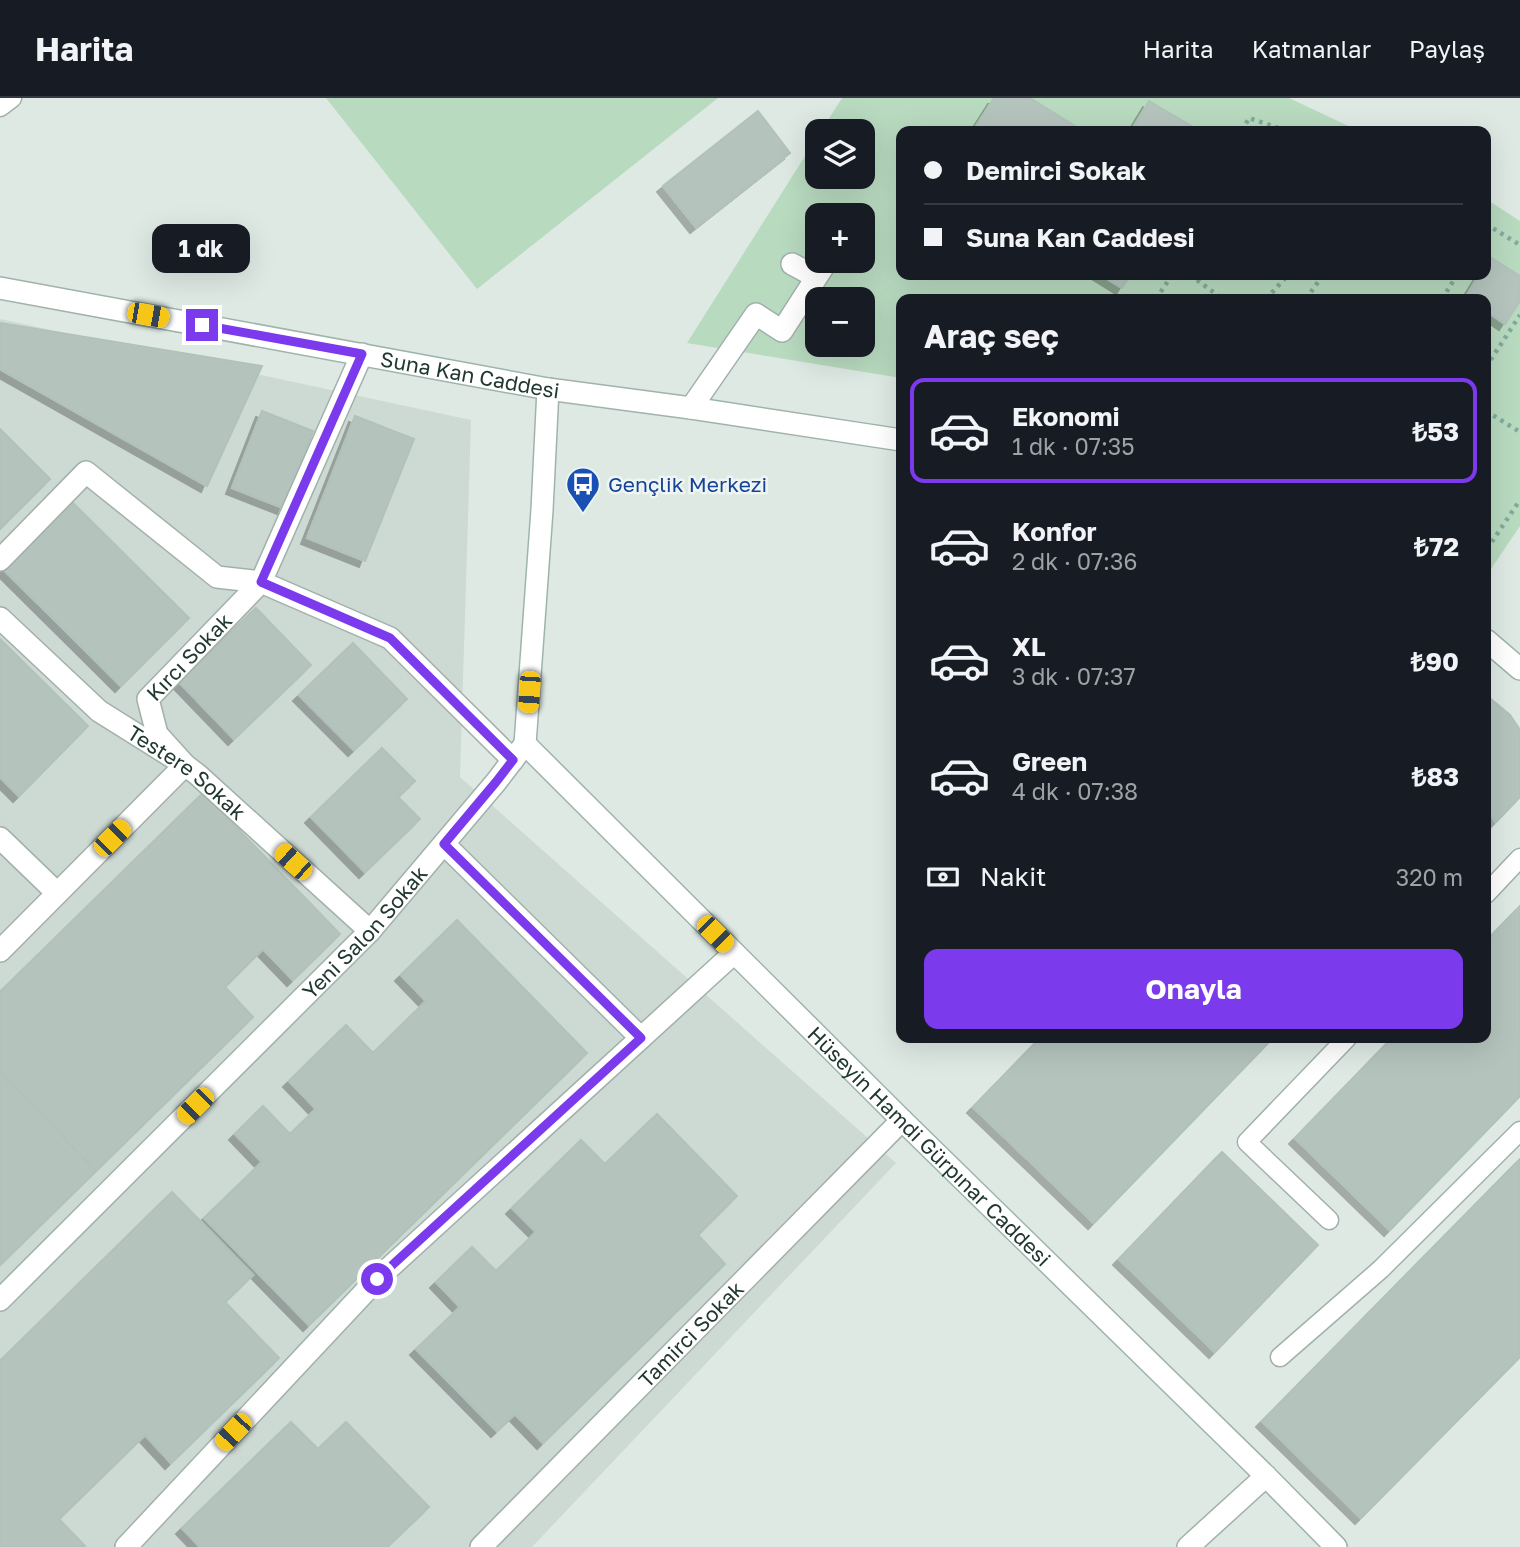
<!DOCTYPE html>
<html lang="tr">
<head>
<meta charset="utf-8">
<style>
	body { margin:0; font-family:"Golos Text",sans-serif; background:#20242c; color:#f1f3f6; height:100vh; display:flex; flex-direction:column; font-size:26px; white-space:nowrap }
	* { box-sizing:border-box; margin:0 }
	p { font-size:23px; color:#9ea1a6 }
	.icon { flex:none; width:38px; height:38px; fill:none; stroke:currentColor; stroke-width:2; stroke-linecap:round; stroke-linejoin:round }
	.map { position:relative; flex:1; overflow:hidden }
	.panel { position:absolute; left:896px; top:196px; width:595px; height:749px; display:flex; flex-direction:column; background:#171b24; border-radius:14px; box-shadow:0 7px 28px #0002 }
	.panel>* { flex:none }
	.top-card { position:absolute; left:896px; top:28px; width:595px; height:154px; border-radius:14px; box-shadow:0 7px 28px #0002; display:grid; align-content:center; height:154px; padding:0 28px; background:#171b24 }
	.controls { position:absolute; left:805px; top:21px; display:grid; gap:14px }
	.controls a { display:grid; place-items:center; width:70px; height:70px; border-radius:14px; background:#171b24; box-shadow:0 7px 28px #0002; font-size:35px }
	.end { position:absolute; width:32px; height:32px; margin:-16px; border:9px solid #7c3aed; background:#fff; box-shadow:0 0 0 4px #fff }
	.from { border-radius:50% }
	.bubble { position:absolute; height:49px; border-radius:14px; background:#171b24; box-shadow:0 7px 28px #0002; font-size:23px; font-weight:700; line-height:49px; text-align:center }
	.car { position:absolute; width:21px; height:42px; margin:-21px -10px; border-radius:9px; box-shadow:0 0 5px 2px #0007; background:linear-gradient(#f5c518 24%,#345 0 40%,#f5c518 0 76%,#345 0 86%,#f5c518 0) }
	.top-card b { display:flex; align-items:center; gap:24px; height:66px; font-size:26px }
	.top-card b+b { border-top:2px solid #363941 }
	.top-card i { width:18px; height:18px; background:#f1f3f6 }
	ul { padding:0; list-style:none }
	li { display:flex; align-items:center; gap:21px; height:105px; margin:0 14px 10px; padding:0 14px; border:4px solid transparent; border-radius:14px }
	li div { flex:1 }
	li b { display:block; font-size:26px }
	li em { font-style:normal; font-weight:700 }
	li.current { border-color:#7c3aed }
	li>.icon { width:63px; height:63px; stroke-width:1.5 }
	h2 { padding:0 28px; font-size:32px; line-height:84px }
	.pay { display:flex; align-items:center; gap:18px; height:77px; padding:0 28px; font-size:26px }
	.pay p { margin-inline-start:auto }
	.primary-button { display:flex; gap:14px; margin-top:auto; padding:14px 28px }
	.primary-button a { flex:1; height:80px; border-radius:14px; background:#7c3aed; color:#fff; font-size:28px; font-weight:700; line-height:80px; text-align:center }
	header { display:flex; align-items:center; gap:42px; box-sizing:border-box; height:98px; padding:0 35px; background:#171b24; border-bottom:2px solid #363941 }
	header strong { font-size:33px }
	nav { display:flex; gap:38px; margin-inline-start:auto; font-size:24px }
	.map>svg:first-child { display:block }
	.built { fill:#cdd9d3 }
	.green { fill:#b8dabf; fill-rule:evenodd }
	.building { fill:#b4c4bd; stroke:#b1c2ba; stroke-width:2; filter:url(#shadow) }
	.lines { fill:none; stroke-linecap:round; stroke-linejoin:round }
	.lane-casing { stroke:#a2b0ab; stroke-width:21 }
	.street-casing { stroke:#a2b0ab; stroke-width:24 }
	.secondary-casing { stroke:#9eb4ab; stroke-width:24 }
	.path { stroke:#80ab9c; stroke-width:4.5; stroke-dasharray:3.5 5; stroke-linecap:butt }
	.lane { stroke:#fff; stroke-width:18 }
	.street { stroke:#fff; stroke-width:21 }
	.secondary { stroke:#fff; stroke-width:21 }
	.route { stroke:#7c3aed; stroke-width:9 }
	.labels { text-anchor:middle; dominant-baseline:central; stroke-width:5; stroke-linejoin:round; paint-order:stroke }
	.street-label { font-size:21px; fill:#213831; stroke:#eff6f2 }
	.transit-label { font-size:21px; fill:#164399; stroke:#eff6f2; text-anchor:start }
</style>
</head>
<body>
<header>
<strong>Harita</strong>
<nav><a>Harita</a><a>Katmanlar</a><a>Paylaş</a></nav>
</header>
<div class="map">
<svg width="1520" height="1449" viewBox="0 0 1520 1449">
	<defs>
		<filter id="shadow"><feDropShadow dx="-6" dy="6" stdDeviation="0" flood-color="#0004"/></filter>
	</defs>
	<rect width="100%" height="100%" fill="#dee9e4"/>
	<path class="built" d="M0,221L471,322L460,679L896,1065L532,1449H0Z"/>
	<path class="green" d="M326,0H718L477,191Z
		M842,0H1289L1359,33H901V177H1486V101L1520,123V428L1491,471L1486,468V201H901V280L687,245L817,39V79H863V33H821ZM817,117H863V163H817ZM817,201H863V247H817Z"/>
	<path class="building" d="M994,0H1030L1083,33H973Z
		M1149,3L1200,33H1131Z
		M758,13L790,55L696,129L663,88Z
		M1490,159L1520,178V203L1505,226L1486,213V201H1467L1465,200L1479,177H1486V166Z
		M1101,177H1130L1122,190Z
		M0,225L262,268L207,388L0,271Z
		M262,313L313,333L283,410L232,390Z
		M355,318L414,341L365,463L307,440Z
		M0,331L50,381L0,431Z
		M72,404L189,520L121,588L4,472Z
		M256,510L311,567L234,641L179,584Z
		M0,541L88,628L19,698L0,679Z
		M353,545L407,601L354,652L299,597Z
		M1486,597L1510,617L1520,632V699L1496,724L1486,713Z
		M382,650L415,683L398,699L420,721L365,774L311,719Z
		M203,695L340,836L293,882L263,851L225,889L253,919L96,1073L0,974V894Z
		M1520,808V998L1390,1132L1295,1040L1392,940H1486V843Z
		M457,822L587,955L309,1227L204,1120L262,1064L235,1036L263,1008L290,1036L316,1011L289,983L346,927L373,955L426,903L401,877Z
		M1040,940H1273L1094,1125L973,1009Z
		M0,974L96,1073L0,1167Z
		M657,1016L737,1098L698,1137L725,1166L543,1345L515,1316L497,1333L416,1251L460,1209L436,1184L472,1149L496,1173L536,1134L512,1110L581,1042L605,1066Z
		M1222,1054L1318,1147L1215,1254L1119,1161Z
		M1520,1061V1259L1361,1420L1262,1323Z
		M172,1094L253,1177L225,1204L279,1260L171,1365L145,1337L59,1421L85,1448L84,1449H0V1263Z
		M291,1324L318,1351L346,1324L429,1409L387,1449H200L182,1430Z"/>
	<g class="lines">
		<g class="lane-casing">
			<path id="lane" d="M0,9L12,0
				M1486,796L1520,760
				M1329,1122L1247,1044L1347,940
				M1280,1259L1381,1171L1520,1033"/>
		</g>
		<g class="street-casing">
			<g id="street">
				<path d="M792,166L816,179"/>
				<path d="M691,310L756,216L782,233L827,163"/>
				<path d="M0,462L86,374L217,479L261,484L390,540L513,662"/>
				<path id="s1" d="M0,520L99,613L185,667L198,677L370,833"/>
				<path d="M0,740L57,795"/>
				<path d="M444,746L641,940"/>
				<path id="s2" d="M0,853L185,667L157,636L148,601L261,484L362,256"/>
				<path id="s3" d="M0,1202L370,833L496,684L525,646"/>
				<path d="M126,1449L377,1181L734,855"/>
				<path id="s4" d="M481,1449L902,1022"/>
				<path d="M1188,1449L1266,1378"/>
			</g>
		</g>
		<g class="secondary-casing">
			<g id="secondary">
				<path id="s5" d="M0,190L548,291L691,310L901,342"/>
				<path id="s6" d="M548,291L542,412L525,646L902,1022L1266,1378L1336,1449"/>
				<path d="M1486,542L1520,571"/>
			</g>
		</g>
		<path class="path" d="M1242,33L1249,20L1287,33
			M1486,126L1520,147
			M1190,177L1223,201
			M1156,201L1172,177
			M1266,201L1288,177
			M1306,201L1323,177
			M1442,201L1457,177
			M1486,269L1520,217
			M1486,313L1520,334
			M1486,446L1489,448L1520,402"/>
		<use href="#lane" class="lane"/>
		<use href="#street" class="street"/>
		<use href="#secondary" class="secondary"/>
	</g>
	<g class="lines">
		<path class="route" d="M202,227L362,256L261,484L390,540L513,662L496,684L444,746L641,940L377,1181"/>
	</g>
	<defs>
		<g id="bus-pin" transform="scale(1.75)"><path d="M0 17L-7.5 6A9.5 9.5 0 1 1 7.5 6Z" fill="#1a4fb4" stroke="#eff6f2"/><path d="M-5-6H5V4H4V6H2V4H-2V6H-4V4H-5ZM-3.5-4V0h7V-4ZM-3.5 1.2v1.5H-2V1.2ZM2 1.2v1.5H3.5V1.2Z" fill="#fff"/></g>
	</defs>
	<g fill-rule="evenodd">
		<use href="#bus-pin" x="583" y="386"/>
	</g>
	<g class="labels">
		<g class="street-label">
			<text stroke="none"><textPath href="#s5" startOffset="478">Suna Kan Caddesi</textPath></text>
			<text stroke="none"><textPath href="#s2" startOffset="399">Kırcı Sokak</textPath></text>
			<text stroke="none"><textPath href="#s1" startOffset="243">Testere Sokak</textPath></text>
			<text stroke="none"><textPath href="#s3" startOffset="518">Yeni Salon Sokak</textPath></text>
			<text stroke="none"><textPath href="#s6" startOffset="926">Hüseyin Hamdi Gürpınar Caddesi</textPath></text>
			<text stroke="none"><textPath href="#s4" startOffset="299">Tamirci Sokak</textPath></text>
		</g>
		<g class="transit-label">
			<text x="608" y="386">Gençlik Merkezi</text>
		</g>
	</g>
</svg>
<div class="controls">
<a><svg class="icon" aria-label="layers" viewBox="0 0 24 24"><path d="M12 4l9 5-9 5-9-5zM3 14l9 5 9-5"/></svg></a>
<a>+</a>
<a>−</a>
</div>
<i class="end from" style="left:377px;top:1181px"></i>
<i class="end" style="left:202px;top:227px"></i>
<div class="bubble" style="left:152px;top:126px;width:98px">1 dk</div>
<i class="car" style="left:148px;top:217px;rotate:100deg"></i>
<i class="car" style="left:529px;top:594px;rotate:184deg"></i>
<i class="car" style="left:112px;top:740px;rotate:45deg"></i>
<i class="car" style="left:293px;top:764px;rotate:312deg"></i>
<i class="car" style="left:715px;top:836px;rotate:135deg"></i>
<i class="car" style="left:195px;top:1008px;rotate:225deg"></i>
<i class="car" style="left:233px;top:1334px;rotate:223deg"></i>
<div class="top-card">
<b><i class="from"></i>Demirci Sokak</b>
<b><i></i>Suna Kan Caddesi</b>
</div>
<section class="panel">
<h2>Araç seç</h2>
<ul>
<li class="current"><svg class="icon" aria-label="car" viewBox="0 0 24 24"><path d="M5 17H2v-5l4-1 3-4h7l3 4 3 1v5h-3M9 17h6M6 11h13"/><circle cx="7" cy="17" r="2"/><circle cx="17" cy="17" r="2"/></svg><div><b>Ekonomi</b><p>1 dk · 07:35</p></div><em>₺53</em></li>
<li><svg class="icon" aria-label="car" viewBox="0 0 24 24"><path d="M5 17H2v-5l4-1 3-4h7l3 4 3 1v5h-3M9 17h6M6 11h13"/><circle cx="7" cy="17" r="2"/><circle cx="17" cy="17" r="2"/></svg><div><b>Konfor</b><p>2 dk · 07:36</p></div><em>₺72</em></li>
<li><svg class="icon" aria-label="car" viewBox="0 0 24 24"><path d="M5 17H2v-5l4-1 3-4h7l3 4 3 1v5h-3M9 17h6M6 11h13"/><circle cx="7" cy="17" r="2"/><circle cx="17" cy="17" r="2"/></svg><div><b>XL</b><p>3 dk · 07:37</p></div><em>₺90</em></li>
<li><svg class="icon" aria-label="car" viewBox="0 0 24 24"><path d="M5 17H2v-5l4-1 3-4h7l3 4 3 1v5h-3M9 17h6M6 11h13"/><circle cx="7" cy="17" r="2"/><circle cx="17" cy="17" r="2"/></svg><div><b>Green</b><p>4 dk · 07:38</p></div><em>₺83</em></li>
</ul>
<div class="pay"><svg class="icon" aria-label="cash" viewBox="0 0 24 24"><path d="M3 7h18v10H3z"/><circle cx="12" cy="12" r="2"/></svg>Nakit<p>320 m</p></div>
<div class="primary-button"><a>Onayla</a></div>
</section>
</div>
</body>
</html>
